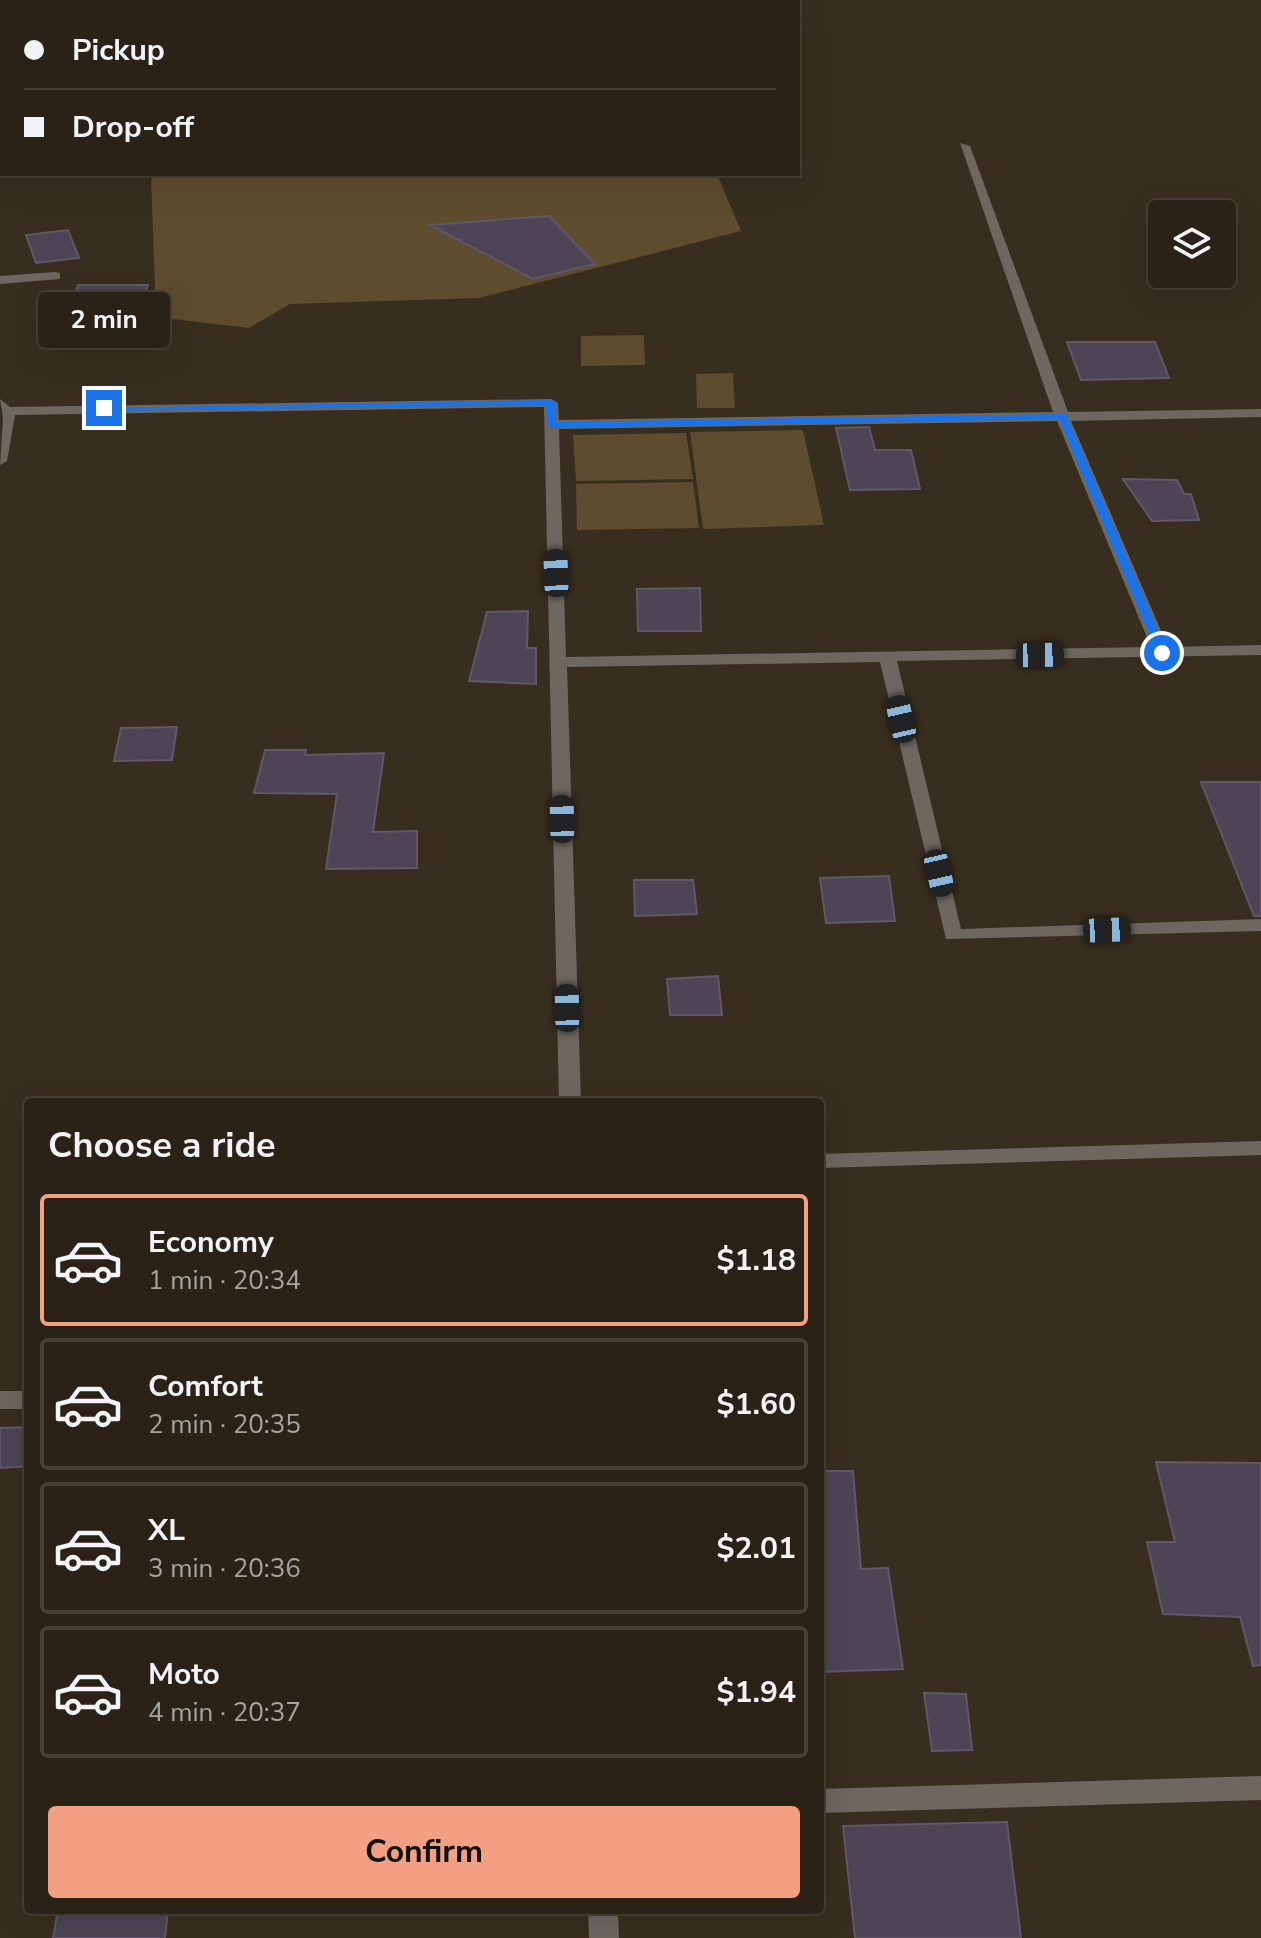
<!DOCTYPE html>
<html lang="en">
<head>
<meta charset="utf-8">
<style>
	body { margin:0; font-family:"Nunito Sans",sans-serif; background:#362f24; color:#f1f3f6; height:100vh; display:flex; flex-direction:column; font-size:30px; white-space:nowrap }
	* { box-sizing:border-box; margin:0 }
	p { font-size:26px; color:#a5a4a1 }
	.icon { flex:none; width:44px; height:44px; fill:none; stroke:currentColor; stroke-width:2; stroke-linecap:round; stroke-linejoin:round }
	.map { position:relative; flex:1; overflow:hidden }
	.side { position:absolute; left:24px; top:1098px; width:800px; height:816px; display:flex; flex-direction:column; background:#2a2217; border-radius:8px; box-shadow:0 8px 32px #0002,0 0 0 2px #463f36 }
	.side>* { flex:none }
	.top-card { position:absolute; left:0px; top:0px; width:800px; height:176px; box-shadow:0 8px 32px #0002,0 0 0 2px #463f36; display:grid; align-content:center; height:176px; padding:0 24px; background:#2a2217 }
	.tools { position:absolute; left:1148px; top:200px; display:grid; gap:16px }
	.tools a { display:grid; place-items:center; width:88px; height:88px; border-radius:8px; background:#2a2217; box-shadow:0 8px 32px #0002,0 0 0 2px #463f36; font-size:40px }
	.end { position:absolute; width:36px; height:36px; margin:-18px; border:10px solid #1a73e8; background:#fff; box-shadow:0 0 0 4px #fff }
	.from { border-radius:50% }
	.bubble { position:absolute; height:56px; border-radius:8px; background:#2a2217; box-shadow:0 8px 32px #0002,0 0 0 2px #463f36; font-size:26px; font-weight:700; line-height:56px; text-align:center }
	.car { position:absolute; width:24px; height:48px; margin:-24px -12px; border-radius:10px; box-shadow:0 0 6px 2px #0007; background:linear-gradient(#222 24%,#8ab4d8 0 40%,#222 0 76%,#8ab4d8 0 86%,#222 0) }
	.top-card b { display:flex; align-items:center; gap:28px; height:76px; font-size:30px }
	.top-card b+b { border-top:2px solid #463f36 }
	.top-card i { width:20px; height:20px; background:#f1f3f6 }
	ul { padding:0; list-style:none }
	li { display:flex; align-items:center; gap:24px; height:132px; margin:0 16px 12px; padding:0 8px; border:4px solid #463f36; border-radius:8px }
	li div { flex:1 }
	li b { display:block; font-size:30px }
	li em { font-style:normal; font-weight:700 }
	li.active { border-color:#f39f82 }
	li>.icon { width:72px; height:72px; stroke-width:1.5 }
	h2 { padding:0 24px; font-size:36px; line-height:96px }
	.action { display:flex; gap:16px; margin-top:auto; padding:16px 24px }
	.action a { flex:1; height:92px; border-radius:8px; background:#f39f82; color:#111; font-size:32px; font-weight:700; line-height:92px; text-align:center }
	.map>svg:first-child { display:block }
	.green { fill:#5e4c2f }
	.building { fill:#4d4555; stroke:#605869; stroke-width:2 }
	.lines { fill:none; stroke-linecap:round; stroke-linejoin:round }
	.minor { fill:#6d6760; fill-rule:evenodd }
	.route { fill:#1a73e8 }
</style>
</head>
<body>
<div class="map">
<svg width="1261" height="1938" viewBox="0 0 1261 1938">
	<rect width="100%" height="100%" fill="#382e1f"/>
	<path class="green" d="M303,0H586L588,2H299Z
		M151,174H717L741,231L479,298L290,304L249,328L156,317Z
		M644,335L645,365L581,366V336Z
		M733,373L735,408H697L696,374Z
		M803,430L824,525L703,529L690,432Z
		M686,433L693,479L576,481L573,435Z
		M693,482L699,528L577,530L576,484Z"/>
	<path class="building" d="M549,216L595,264L533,279L430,225Z
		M68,230L79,258L36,263L26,235Z
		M78,285H148L139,314H66Z
		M1067,342H1155L1169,378L1081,380Z
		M869,427L875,450H911L920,489L850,490L836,428Z
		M1123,479L1177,480L1184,494H1191L1199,520L1152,521Z
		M700,588L701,631H638L637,589Z
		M528,611L527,648H536V684L469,681L487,612Z
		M177,727L172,760L114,761L121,728Z
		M265,750H306L305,755L384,753L373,832L417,831V868L326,869L337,794L254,793Z
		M1201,782H1261V916H1254Z
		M889,876L895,921L826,923L820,878Z
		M634,880H693L697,914L635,916Z
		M718,976L722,1015H670L667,979Z
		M28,1427V1466L0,1468V1428Z
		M1156,1462L1261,1463V1665L1253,1666L1240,1617L1163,1614L1147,1542H1175Z
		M820,1471H853L861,1569L888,1568L903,1669L820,1672Z
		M924,1693L966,1694L972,1750L932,1751Z
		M1007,1822L1021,1938H855L843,1826Z
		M58,1910H168L165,1938H53Z"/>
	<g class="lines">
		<path class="minor" d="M0,21H2V27H0Z
			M960,143L970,146L1068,412L1261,409V417L1071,421L1168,647L1261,645V655L897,661L961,929L1261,919V931L946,939L880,662L567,667L581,1102H559L544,407L15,415L7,461L0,465L3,418L0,399L10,407L551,399L558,403L559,420L1053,412ZM1057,421L1151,647L566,657L559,429Z
			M55,272L60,273V279L0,284V276Z
			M1261,1141V1155L820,1168V1154Z
			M0,1391H28V1409H0Z
			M1261,1776V1800L820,1813V1789Z
			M588,1910H618L619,1938H589Z"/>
	</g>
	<path class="route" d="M551,400L556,403V422L1066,414L1168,653L1162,656L1157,653L1059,419L552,428L547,425L546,405L104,411L99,408Z"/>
</svg>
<div class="tools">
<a><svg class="icon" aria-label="layers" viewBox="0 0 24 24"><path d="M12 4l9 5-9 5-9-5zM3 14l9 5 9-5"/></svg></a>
</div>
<i class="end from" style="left:1162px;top:653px"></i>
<i class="end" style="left:104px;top:408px"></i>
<div class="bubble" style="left:38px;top:292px;width:132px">2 min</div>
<i class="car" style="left:556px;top:573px;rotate:358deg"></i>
<i class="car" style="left:1040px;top:655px;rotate:89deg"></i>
<i class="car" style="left:901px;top:719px;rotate:347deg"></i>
<i class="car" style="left:562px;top:819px;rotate:359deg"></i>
<i class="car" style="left:939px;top:873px;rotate:167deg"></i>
<i class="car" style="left:1107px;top:930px;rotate:88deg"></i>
<i class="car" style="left:567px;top:1008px;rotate:359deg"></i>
<div class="top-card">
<b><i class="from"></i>Pickup</b>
<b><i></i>Drop-off</b>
</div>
<section class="side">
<h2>Choose a ride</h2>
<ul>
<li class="active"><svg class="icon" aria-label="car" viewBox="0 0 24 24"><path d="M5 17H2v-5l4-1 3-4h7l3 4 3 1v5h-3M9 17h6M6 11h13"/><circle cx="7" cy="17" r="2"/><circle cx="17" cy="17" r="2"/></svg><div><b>Economy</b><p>1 min · 20:34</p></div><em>$1.18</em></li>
<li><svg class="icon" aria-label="car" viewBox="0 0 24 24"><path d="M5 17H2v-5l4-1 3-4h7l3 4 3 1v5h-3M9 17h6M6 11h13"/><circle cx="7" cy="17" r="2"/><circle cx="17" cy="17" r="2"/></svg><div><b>Comfort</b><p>2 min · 20:35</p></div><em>$1.60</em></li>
<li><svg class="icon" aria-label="car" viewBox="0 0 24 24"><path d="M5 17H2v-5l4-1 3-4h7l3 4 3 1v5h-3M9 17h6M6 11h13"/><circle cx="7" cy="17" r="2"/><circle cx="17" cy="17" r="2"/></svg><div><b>XL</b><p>3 min · 20:36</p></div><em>$2.01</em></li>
<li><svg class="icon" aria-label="car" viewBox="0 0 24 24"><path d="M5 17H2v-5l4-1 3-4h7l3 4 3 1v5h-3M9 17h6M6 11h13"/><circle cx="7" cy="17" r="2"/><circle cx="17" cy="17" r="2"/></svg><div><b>Moto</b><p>4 min · 20:37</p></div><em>$1.94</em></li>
</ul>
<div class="action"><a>Confirm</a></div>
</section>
</div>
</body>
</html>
